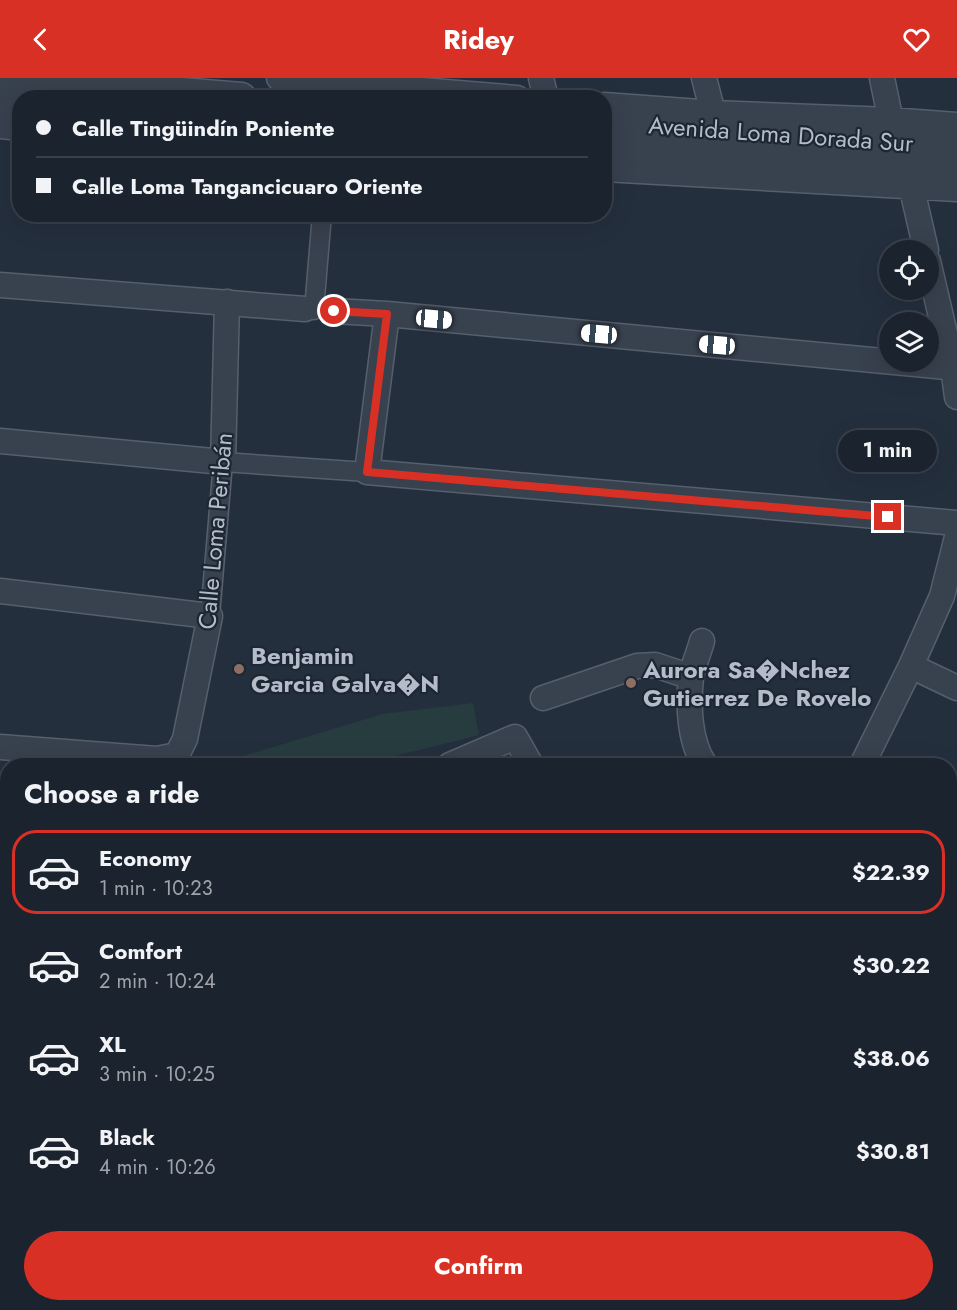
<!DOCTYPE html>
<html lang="en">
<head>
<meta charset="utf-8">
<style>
	body { margin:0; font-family:Jost,sans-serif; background:#242b36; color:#f1f3f6; height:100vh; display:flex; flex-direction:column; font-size:22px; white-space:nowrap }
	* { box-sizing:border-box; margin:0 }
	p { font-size:20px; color:#a0a4aa }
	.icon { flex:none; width:33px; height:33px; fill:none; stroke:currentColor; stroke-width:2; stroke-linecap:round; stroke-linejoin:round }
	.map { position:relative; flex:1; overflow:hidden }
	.panel { position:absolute; left:0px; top:680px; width:957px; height:554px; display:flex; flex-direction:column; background:#1b232e; border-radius:24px 24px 0 0; box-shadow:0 6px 24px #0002,0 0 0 2px #39404a }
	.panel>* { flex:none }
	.guide { position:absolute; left:12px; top:12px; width:600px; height:132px; border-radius:24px; box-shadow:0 6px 24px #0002,0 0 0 2px #39404a; display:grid; align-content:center; height:132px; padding:0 24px; background:#1b232e }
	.buttons { position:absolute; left:879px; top:162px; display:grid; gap:12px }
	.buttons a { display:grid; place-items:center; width:60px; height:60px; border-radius:50%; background:#1b232e; box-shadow:0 6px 24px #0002,0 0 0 2px #39404a; font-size:30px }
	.end { position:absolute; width:27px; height:27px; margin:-14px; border:8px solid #d93025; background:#fff; box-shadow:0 0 0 3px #fff }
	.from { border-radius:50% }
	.bubble { position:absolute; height:42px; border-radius:21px; background:#1b232e; box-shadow:0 6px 24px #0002,0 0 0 2px #39404a; font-size:20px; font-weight:700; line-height:42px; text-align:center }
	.car { position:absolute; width:18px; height:36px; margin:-18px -9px; border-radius:8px; box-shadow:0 0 4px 2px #0007; background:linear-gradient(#fff 24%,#345 0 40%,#fff 0 76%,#345 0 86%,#fff 0) }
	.guide b { display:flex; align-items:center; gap:21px; height:57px; font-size:22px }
	.guide b+b { border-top:2px solid #39404a }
	.guide i { width:15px; height:15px; background:#f1f3f6 }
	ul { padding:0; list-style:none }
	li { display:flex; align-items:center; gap:18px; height:84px; margin:0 12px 9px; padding:0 12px; border:3px solid transparent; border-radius:24px }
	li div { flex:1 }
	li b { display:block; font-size:22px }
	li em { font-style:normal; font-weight:700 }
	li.selected { border-color:#d93025 }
	li>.icon { width:54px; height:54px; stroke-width:1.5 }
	h2 { padding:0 24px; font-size:27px; line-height:72px }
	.cta { display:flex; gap:12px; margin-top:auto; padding:12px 24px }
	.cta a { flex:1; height:69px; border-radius:36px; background:#d93025; color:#fff; font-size:24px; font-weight:700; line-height:69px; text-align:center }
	header { display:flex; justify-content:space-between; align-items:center; height:78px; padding:0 24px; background:#d93025; color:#fff; font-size:27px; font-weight:700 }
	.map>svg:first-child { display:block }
	.green { fill:#263c3f }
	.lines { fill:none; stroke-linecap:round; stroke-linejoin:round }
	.pedestrian-casing { stroke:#565f6c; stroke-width:21 }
	.minor-casing { stroke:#565f6c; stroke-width:27 }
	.tertiary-casing { stroke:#565f6c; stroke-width:33 }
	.pedestrian { stroke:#38414e; stroke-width:18 }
	.minor { stroke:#38414e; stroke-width:24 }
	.tertiary { stroke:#38414e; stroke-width:30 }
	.route { stroke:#d93025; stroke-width:8 }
	.education-dot { fill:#8d6e63; stroke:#1d2633; stroke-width:2 }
	.labels { text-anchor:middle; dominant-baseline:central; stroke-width:4.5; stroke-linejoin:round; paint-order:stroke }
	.street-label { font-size:24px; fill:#b4bcc9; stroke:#1d2633 }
	.poi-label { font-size:24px; font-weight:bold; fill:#b4bcc9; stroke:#1d2633; text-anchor:start }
</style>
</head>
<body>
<header><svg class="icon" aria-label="back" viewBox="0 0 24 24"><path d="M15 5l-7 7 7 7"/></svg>Ridey<svg class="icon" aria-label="heart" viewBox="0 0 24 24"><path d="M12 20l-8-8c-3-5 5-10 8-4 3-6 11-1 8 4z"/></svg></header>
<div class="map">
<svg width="957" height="1232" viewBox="0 0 957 1232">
	<rect width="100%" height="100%" fill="#242f3e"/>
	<path class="green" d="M473,625L479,657L395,678L346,687H213L383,636Z
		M0,1168L7,1178L8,1226H42L47,1232H0Z"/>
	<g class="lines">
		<g class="pedestrian-casing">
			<path id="pedestrian" d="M314,232L322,136
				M210,538L223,384L367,394"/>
		</g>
		<g class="minor-casing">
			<path id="minor" d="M279,0L517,20
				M541,0L546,20
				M704,0L713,35
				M882,0L894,58
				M604,27L713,35L890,42L957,47
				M0,48L20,50
				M604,91L957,111
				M906,94L911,107L926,172
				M928,183L953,290L957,319
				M0,207L305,231
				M334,233L387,236L957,290
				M387,236L367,394L957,445
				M0,363L223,384L227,224
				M0,513L210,538L185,661L177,677L157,681L0,669
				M702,563C699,575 693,587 691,599C688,627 689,664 705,687
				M911,588L957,610
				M543,620L637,588L655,587L691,599
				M450,687L515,659L531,687
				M862,687L911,588L942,518L957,459
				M950,779L957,783
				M950,945L957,949
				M950,1122L957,1125
				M334,1226L340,1232
				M532,1226L537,1232
				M831,1226L843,1232
				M594,1232L597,1226
				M951,1232L957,1220"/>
		</g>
		<g class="tertiary-casing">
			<path id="tertiary" d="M4,0L241,20
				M0,25L20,27
				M604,45L957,68
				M604,69L957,92
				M0,1051L8,1064
				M104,1226L110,1232"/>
		</g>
		<use href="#pedestrian" class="pedestrian"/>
		<use href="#minor" class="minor"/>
		<use href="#tertiary" class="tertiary"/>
	</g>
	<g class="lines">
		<path class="route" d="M334,233L387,236L367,394L888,439"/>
	</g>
	<g class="education-dot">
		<circle cx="239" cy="591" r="6"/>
		<circle cx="631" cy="605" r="6"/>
	</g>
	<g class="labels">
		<g class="street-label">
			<text transform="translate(781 56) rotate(4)">Avenida Loma Dorada Sur</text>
			<text transform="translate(215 453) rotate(-85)">Calle Loma Peribán</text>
		</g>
		<g class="poi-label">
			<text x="251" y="577">Benjamin<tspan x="251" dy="28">Garcia Galva�N</tspan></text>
			<text x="643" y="591">Aurora Sa�Nchez<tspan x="643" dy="28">Gutierrez De Rovelo</tspan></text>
		</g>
	</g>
</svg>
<div class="buttons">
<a><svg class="icon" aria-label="locate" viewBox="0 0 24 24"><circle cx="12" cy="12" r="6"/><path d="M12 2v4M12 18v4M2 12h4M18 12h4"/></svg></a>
<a><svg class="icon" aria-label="layers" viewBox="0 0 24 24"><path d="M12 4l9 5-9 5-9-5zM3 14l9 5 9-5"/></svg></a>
</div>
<i class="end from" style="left:334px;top:233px"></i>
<i class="end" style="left:888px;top:439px"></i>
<div class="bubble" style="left:838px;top:352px;width:99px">1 min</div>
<i class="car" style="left:434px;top:241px;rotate:95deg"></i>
<i class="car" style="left:599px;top:256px;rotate:275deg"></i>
<i class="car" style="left:717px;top:267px;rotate:275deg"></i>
<div class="guide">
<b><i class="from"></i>Calle Tingüindín Poniente</b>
<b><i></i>Calle Loma Tangancicuaro Oriente</b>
</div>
<section class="panel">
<h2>Choose a ride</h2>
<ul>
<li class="selected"><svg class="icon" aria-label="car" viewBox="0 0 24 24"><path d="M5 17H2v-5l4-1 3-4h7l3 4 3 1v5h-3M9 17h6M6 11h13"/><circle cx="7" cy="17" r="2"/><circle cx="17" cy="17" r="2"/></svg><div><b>Economy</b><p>1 min · 10:23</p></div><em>$22.39</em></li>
<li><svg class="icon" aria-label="car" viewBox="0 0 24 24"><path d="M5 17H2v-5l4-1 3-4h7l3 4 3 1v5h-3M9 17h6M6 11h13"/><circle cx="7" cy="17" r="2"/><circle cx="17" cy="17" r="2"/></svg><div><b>Comfort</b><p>2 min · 10:24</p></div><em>$30.22</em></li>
<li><svg class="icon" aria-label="car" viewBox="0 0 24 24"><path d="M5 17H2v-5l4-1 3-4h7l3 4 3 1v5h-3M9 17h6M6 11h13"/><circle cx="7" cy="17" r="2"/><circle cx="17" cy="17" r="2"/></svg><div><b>XL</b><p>3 min · 10:25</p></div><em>$38.06</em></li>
<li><svg class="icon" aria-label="car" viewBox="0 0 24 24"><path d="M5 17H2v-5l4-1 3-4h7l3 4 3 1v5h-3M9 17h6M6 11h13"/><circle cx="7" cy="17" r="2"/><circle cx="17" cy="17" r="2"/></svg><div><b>Black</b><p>4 min · 10:26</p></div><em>$30.81</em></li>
</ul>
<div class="cta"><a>Confirm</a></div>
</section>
</div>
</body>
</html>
